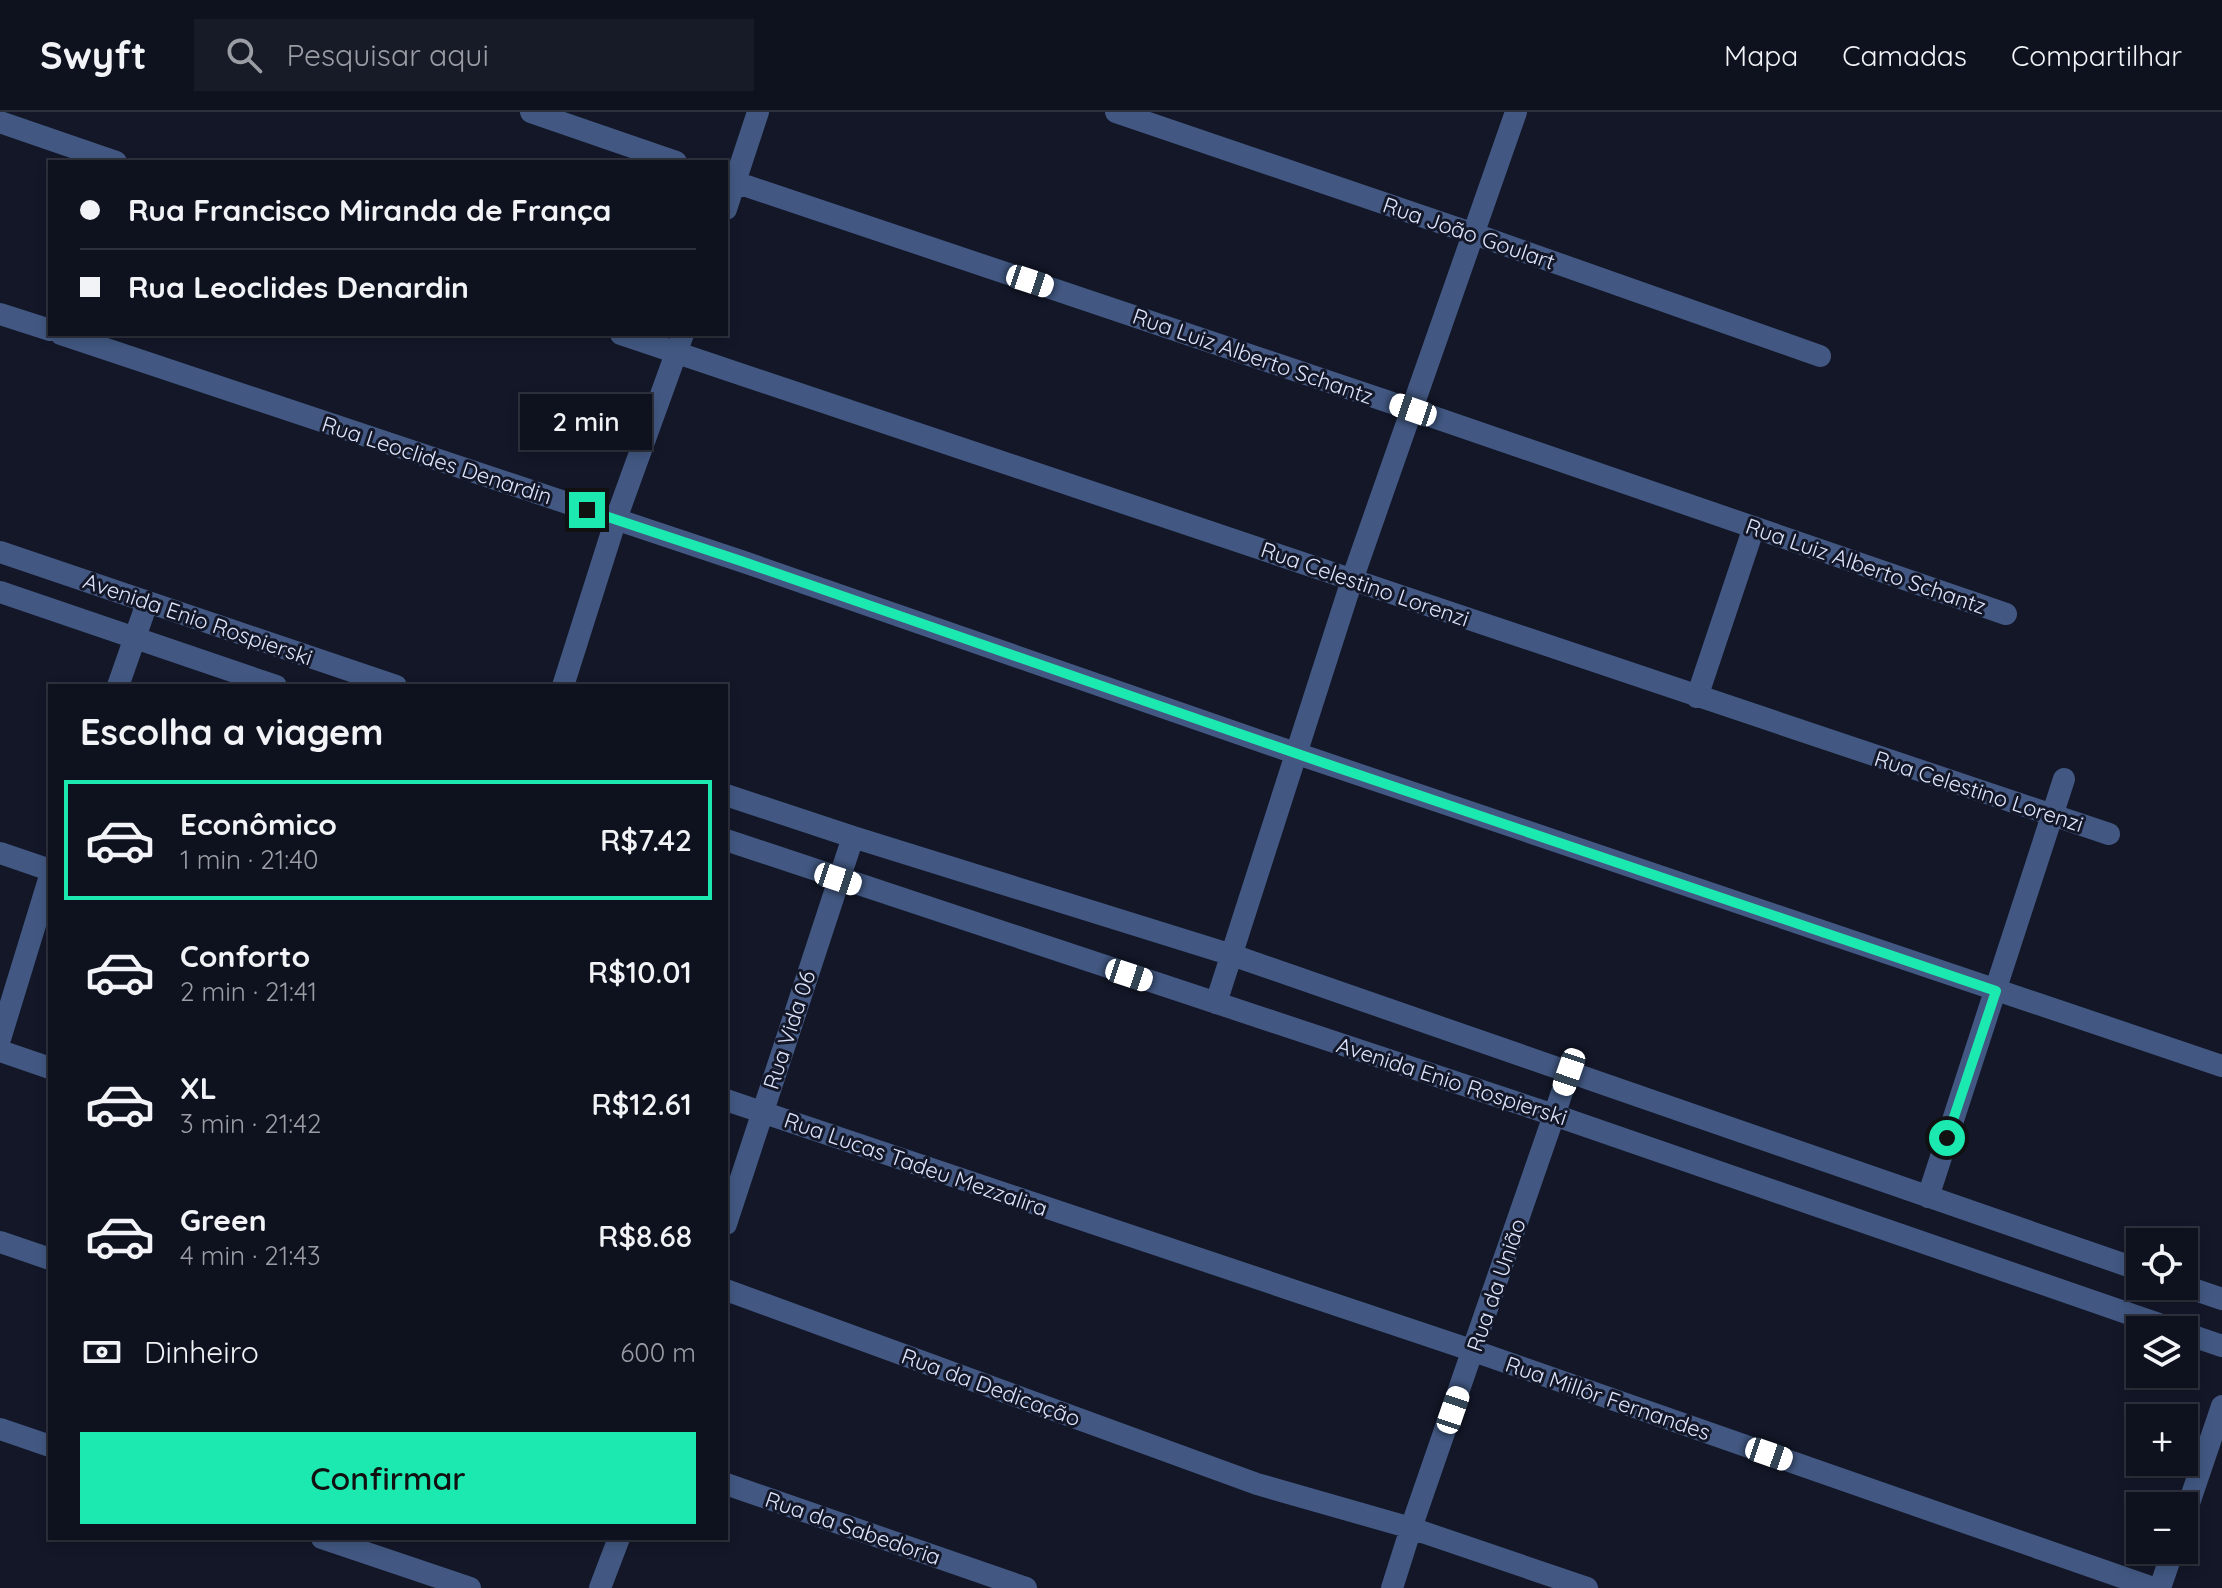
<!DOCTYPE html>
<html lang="pt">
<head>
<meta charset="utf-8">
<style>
	body { margin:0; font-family:Quicksand,sans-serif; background:#171a27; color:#f1f3f6; height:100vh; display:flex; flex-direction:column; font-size:30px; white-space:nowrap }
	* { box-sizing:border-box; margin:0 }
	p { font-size:26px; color:#9b9da4 }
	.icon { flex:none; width:44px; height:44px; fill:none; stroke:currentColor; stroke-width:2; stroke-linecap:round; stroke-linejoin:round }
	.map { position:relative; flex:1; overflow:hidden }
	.panel { position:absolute; left:48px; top:572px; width:680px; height:856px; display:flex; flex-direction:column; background:#0e111e; border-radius:0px; box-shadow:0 4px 12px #0003,0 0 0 2px #2e313c }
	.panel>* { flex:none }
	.banner { position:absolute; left:48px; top:48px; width:680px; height:176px; border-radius:0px; box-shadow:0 4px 12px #0003,0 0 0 2px #2e313c; display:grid; align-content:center; height:176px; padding:0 32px; background:#0e111e }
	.controls { position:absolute; left:2126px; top:1116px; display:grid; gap:16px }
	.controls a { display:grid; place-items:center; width:72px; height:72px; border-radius:0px; background:#0e111e; box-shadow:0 4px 12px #0003,0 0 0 2px #2e313c; font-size:40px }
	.end { position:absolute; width:36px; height:36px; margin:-18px; border:10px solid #1ce9b0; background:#111; box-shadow:0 0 0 4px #111 }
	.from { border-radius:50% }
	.bubble { position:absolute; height:56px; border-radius:0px; background:#0e111e; box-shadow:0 4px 12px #0003,0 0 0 2px #2e313c; font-size:26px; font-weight:600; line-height:56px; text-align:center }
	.car { position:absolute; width:24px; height:48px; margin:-24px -12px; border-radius:10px; box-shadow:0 0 6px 2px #0007; background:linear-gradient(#fff 24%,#345 0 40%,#fff 0 76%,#345 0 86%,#fff 0) }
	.banner b { display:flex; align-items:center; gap:28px; height:76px; font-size:30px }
	.banner b+b { border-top:2px solid #2e313c }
	.banner i { width:20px; height:20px; background:#f1f3f6 }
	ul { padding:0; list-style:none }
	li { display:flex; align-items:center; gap:24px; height:120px; margin:0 16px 12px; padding:0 16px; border:4px solid transparent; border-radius:0px }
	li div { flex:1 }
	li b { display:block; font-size:30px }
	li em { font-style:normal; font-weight:600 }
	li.selected { border-color:#1ce9b0 }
	li>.icon { width:72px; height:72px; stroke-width:1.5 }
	h2 { padding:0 32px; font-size:36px; line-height:96px }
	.pay { display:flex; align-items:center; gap:20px; height:88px; padding:0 32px; font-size:30px }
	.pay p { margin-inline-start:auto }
	.cta { display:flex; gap:16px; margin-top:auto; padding:16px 32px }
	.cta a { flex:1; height:92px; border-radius:0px; background:#1ce9b0; color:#111; font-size:32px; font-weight:600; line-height:92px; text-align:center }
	header { display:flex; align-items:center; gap:48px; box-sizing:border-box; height:112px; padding:0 40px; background:#0e111e; border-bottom:2px solid #2e313c }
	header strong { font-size:38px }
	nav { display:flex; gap:44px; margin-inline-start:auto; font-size:28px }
	.search { width:560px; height:72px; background:#171a27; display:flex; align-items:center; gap:20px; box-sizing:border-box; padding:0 28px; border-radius:0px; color:#9b9da4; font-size:30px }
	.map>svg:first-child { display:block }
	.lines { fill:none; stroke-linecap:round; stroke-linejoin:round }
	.minor { stroke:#425882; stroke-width:22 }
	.route { stroke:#1ce9b0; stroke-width:10 }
	.labels { text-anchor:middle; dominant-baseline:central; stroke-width:6; stroke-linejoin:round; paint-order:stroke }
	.street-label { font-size:22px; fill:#dde5fc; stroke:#131728 }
</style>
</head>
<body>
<header>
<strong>Swyft</strong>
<div class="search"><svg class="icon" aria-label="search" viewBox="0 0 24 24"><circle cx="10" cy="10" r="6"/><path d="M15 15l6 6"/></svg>Pesquisar aqui</div>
<nav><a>Mapa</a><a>Camadas</a><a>Compartilhar</a></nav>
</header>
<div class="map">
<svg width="2222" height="1476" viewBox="0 0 2222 1476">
	<rect width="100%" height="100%" fill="#131728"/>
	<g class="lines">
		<path class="minor" d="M531,0L676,50
			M1116,0L1474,122L1820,244
			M0,10L116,50
			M726,67L1413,298L2006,502
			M726,97L758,0
			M0,202L50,218
			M61,222L741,449L1295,641L2222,954
			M621,222L2109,722
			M0,440L396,574
			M0,480L276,574
			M118,574L147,491
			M563,574L616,407L683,222
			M1697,585L1754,415
			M726,683L853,725L1232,843L2140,1158
			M726,728L1554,1003L2176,1218
			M0,741L50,758
			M1216,891L1352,468L1516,0
			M0,927L50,764
			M0,939L50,956
			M726,988L1474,1239L2153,1476
			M1928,1085L2064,667
			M726,1112L853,725
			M0,1130L50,1147
			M2184,1174L2222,1187
			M726,1178L1257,1372L1411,1416L1587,1476
			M2184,1221L2222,1234
			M0,1317L50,1334
			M726,1372L1026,1476
			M2184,1406L2222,1294
			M322,1426L470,1476
			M600,1476L619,1426
			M1392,1476L1411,1416L1569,960
			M2160,1476L2173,1438"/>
	</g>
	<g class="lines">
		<path class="route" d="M587,398L741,449L1324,651L1996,879L1947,1026"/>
	</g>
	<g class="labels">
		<g class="street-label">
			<text transform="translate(1469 121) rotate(19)">Rua João Goulart</text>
			<text transform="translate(1253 244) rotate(19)">Rua Luiz Alberto Schantz</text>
			<text transform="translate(437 348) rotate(18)">Rua Leoclides Denardin</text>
			<text transform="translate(1866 454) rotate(19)">Rua Luiz Alberto Schantz</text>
			<text transform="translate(1365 472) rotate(19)">Rua Celestino Lorenzi</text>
			<text transform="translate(198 507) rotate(19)">Avenida Enio Rospierski</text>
			<text transform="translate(1979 679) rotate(18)">Rua Celestino Lorenzi</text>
			<text transform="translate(789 918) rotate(-72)">Rua Vida 06</text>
			<text transform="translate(1452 969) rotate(18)">Avenida Enio Rospierski</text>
			<text transform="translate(916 1052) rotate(19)">Rua Lucas Tadeu Mezzalira</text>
			<text transform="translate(1496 1173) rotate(-71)">Rua da União</text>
			<text transform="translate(991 1275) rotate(20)">Rua da Dedicação</text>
			<text transform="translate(1608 1286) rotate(19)">Rua Millôr Fernandes</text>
			<text transform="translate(853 1416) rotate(19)">Rua da Sabedoria</text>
		</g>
	</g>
</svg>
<div class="controls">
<a><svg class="icon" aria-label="locate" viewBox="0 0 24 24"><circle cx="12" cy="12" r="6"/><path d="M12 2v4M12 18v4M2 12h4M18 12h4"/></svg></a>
<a><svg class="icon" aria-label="layers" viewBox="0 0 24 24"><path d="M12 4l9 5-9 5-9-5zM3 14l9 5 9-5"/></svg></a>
<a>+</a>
<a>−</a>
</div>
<i class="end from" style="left:1947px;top:1026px"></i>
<i class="end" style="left:587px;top:398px"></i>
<div class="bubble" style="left:520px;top:282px;width:132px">2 min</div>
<i class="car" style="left:1030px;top:169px;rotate:108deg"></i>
<i class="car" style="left:1413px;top:298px;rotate:289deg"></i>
<i class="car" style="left:838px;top:767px;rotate:108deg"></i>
<i class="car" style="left:1129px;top:863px;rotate:108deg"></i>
<i class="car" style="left:1569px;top:960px;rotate:199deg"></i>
<i class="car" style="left:1453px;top:1298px;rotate:19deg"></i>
<i class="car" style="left:1769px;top:1342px;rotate:109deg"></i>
<div class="banner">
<b><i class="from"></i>Rua Francisco Miranda de França</b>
<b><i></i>Rua Leoclides Denardin</b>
</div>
<section class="panel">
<h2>Escolha a viagem</h2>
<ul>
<li class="selected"><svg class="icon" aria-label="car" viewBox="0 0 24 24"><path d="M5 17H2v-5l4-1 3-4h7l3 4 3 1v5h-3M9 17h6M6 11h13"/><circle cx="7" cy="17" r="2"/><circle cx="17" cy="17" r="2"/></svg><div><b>Econômico</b><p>1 min · 21:40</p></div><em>R$7.42</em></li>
<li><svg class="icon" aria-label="car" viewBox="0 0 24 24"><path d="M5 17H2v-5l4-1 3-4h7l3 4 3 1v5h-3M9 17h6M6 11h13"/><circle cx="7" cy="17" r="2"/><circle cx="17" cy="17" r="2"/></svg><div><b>Conforto</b><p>2 min · 21:41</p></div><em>R$10.01</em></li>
<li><svg class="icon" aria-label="car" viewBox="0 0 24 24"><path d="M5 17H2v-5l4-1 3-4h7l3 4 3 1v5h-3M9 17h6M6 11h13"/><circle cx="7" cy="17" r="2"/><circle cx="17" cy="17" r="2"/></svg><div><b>XL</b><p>3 min · 21:42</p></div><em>R$12.61</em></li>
<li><svg class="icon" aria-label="car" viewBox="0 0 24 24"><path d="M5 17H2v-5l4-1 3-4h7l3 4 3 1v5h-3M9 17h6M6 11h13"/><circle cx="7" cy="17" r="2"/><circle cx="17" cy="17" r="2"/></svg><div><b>Green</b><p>4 min · 21:43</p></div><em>R$8.68</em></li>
</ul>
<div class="pay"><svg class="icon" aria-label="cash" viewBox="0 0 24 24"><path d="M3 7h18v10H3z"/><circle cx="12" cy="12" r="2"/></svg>Dinheiro<p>600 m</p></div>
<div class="cta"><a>Confirmar</a></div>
</section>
</div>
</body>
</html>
